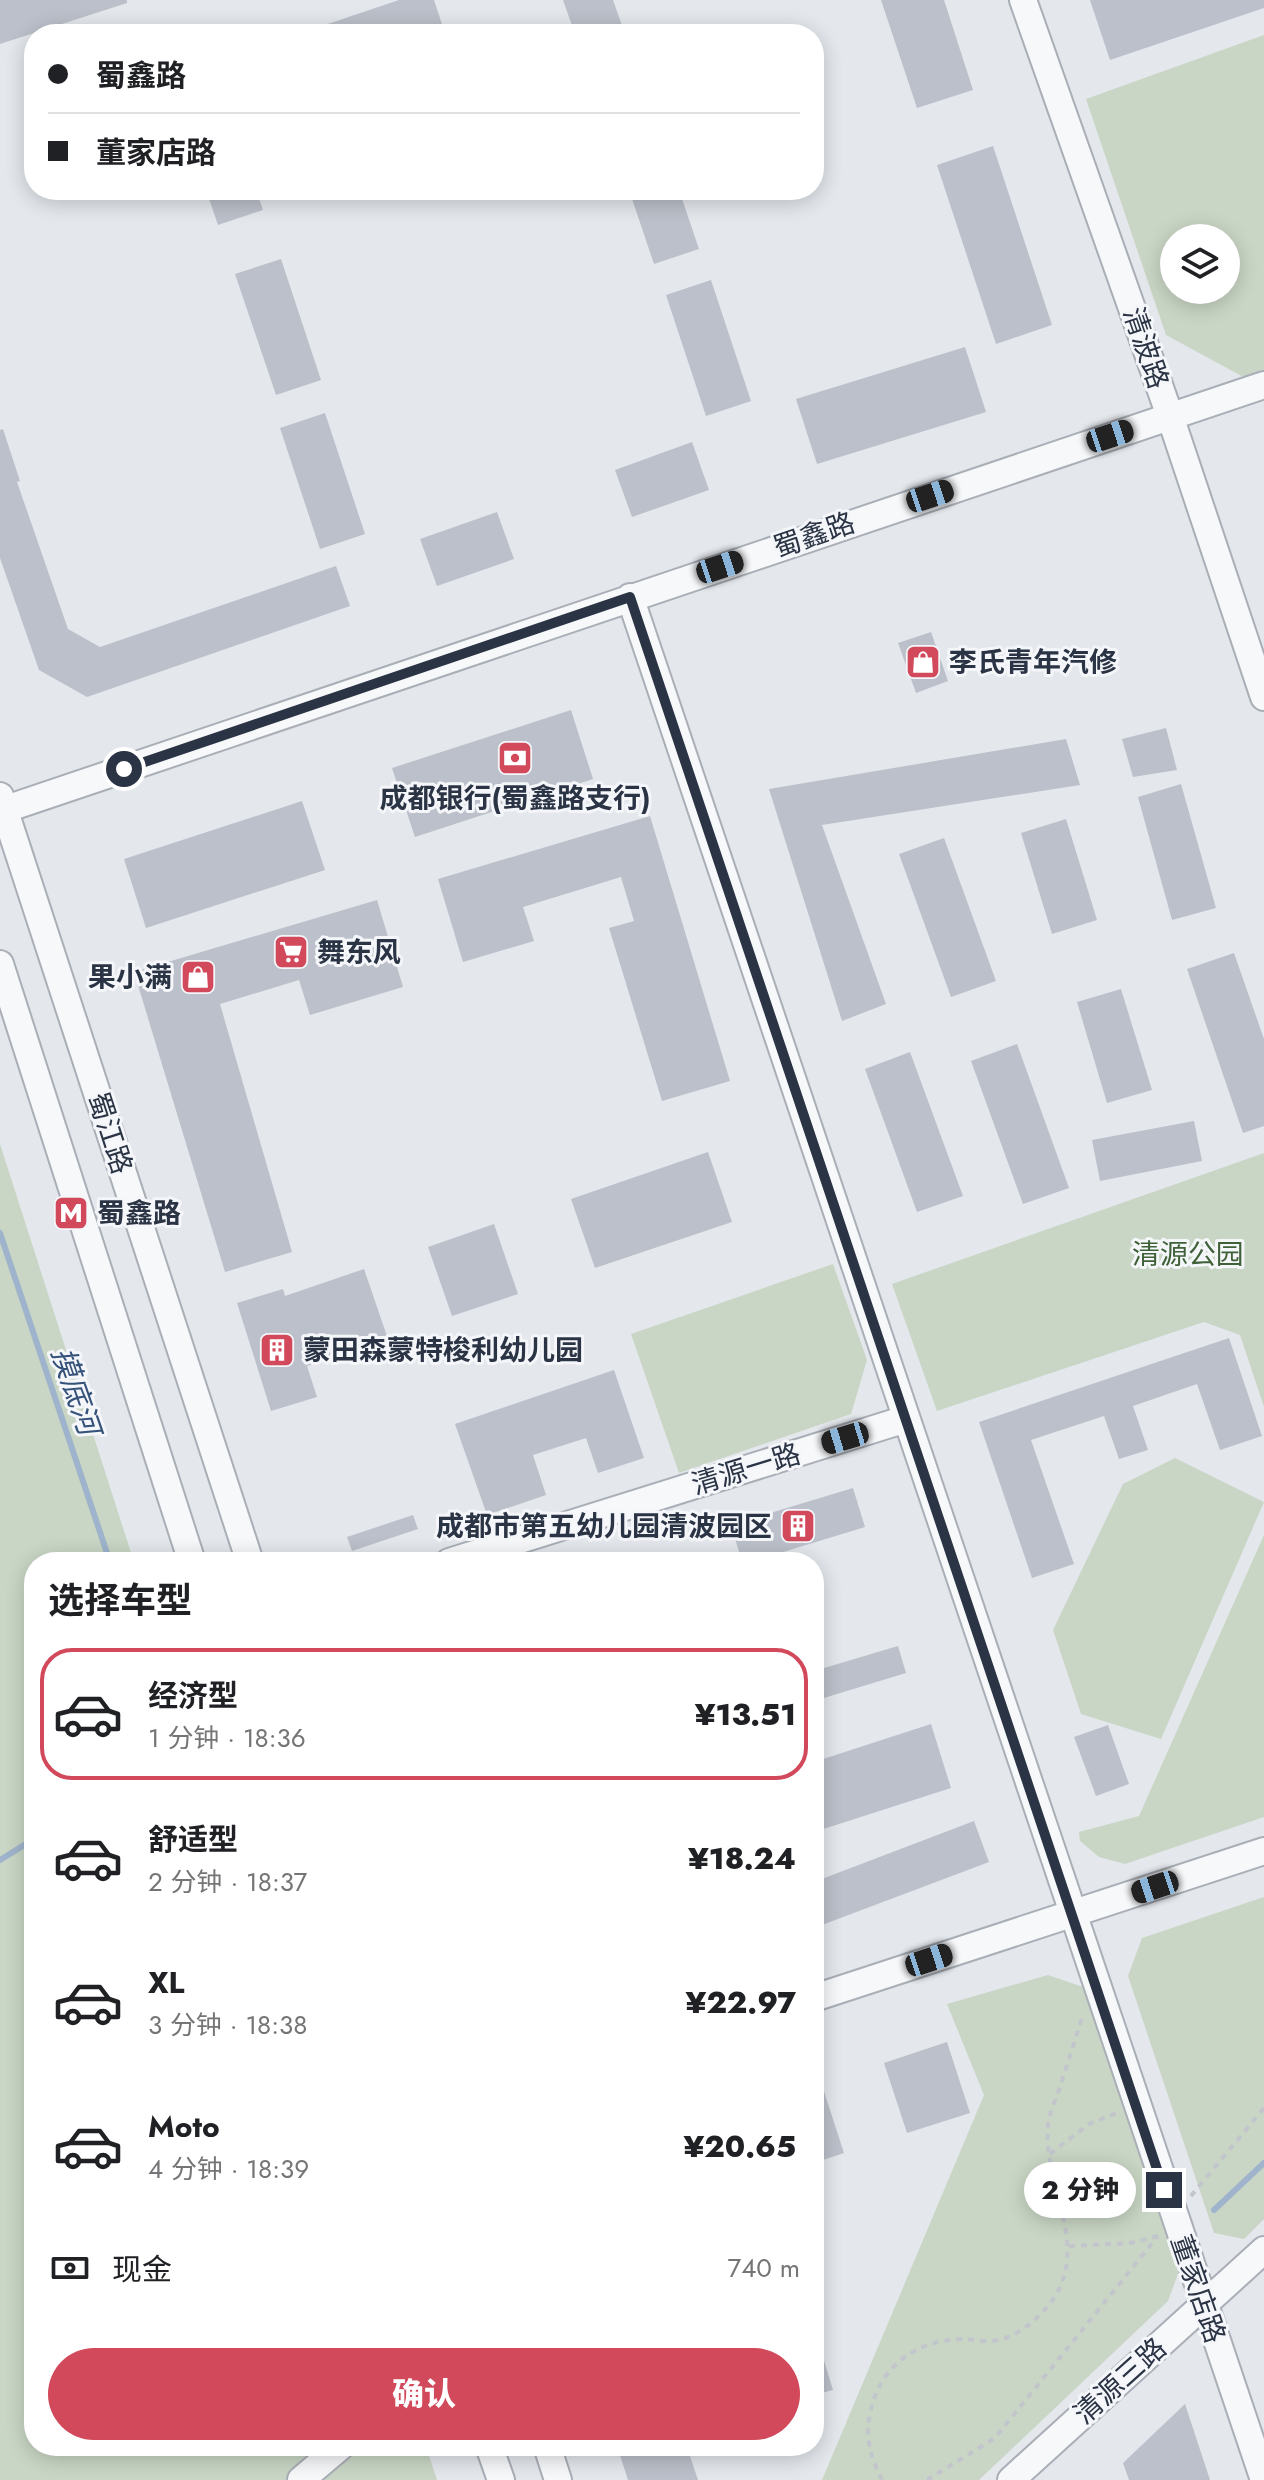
<!DOCTYPE html>
<html lang="zh">
<head>
<meta charset="utf-8">
<style>
	body { margin:0; font-family:Jost,"Noto Sans SC",sans-serif; background:#f2f2f2; color:#202124; height:100vh; display:flex; flex-direction:column; font-size:30px; white-space:nowrap }
	* { box-sizing:border-box; margin:0 }
	p { font-size:26px; color:#757577 }
	.icon { flex:none; width:44px; height:44px; fill:none; stroke:currentColor; stroke-width:2; stroke-linecap:round; stroke-linejoin:round }
	.map { position:relative; flex:1; overflow:hidden }
	.sheet { position:absolute; left:24px; top:1552px; width:800px; height:904px; display:flex; flex-direction:column; background:#fff; border-radius:32px; box-shadow:0 4px 20px #0003 }
	.sheet>* { flex:none }
	.top-card { position:absolute; left:24px; top:24px; width:800px; height:176px; border-radius:32px; box-shadow:0 4px 20px #0003; display:grid; align-content:center; height:176px; padding:0 24px; background:#fff }
	.controls { position:absolute; left:1160px; top:224px; display:grid; gap:16px }
	.controls a { display:grid; place-items:center; width:80px; height:80px; border-radius:50%; background:#fff; box-shadow:0 4px 20px #0003; font-size:40px }
	.end { position:absolute; width:36px; height:36px; margin:-18px; border:10px solid #2b3445; background:#fff; box-shadow:0 0 0 4px #fff }
	.from { border-radius:50% }
	.bubble { position:absolute; height:56px; border-radius:28px; background:#fff; box-shadow:0 4px 20px #0003; font-size:26px; font-weight:800; line-height:56px; text-align:center }
	.car { position:absolute; width:24px; height:48px; margin:-24px -12px; border-radius:10px; box-shadow:0 0 6px 2px #0007; background:linear-gradient(#222 24%,#8ab4d8 0 40%,#222 0 76%,#8ab4d8 0 86%,#222 0) }
	.top-card b { display:flex; align-items:center; gap:28px; height:76px; font-size:30px }
	.top-card b+b { border-top:2px solid #e0e0e0 }
	.top-card i { width:20px; height:20px; background:#202124 }
	ul { padding:0; list-style:none }
	li { display:flex; align-items:center; gap:24px; height:132px; margin:0 16px 12px; padding:0 8px; border:4px solid transparent; border-radius:32px }
	li div { flex:1 }
	li b { display:block; font-size:30px }
	li em { font-style:normal; font-weight:800 }
	li.on { border-color:#d1495b }
	li>.icon { width:72px; height:72px; stroke-width:1.5 }
	h2 { padding:0 24px; font-size:36px; line-height:96px }
	.pay { display:flex; align-items:center; gap:20px; height:88px; padding:0 24px; font-size:30px }
	.pay p { margin-inline-start:auto }
	.action { display:flex; gap:16px; margin-top:auto; padding:16px 24px }
	.action a { flex:1; height:92px; border-radius:48px; background:#d1495b; color:#fff; font-size:32px; font-weight:800; line-height:92px; text-align:center }
	.map>svg:first-child { display:block }
	.green { fill:#c9d6c5; fill-rule:evenodd }
	.lines { fill:none; stroke-linecap:round; stroke-linejoin:round }
	.stream { stroke:#9fb4cc; stroke-width:6 }
	.building { fill:#bbc0ca }
	.minor-casing { stroke:#a9aeb7; stroke-width:30 }
	.path { stroke:#c2c5cb; stroke-width:4; stroke-dasharray:6 6; stroke-linecap:butt }
	.minor { stroke:#f7f8fa; stroke-width:26 }
	.route { stroke:#2b3445; stroke-width:10 }
	.labels { text-anchor:middle; dominant-baseline:central; stroke-width:6; stroke-linejoin:round; paint-order:stroke }
	.street-label { font-size:28px; fill:#2b3445; stroke:#f4f6f9 }
	.poi-label { font-size:28px; font-weight:bold; fill:#2b3445; stroke:#f4f6f9; text-anchor:start }
	.park-label { font-size:28px; fill:#3f6138; stroke:#f4f6f9 }
	.water-label { font-size:30px; font-style:italic; fill:#34527a; stroke:#f4f6f9 }
</style>
</head>
<body>
<div class="map">
<svg width="1264" height="2480" viewBox="0 0 1264 2480">
	<rect width="100%" height="100%" fill="#e4e7ec"/>
	<path class="green" d="M1264,35V373L1247,379L1166,335L1086,99ZM1174,238H1226V290H1174Z
		M0,1144L134,1562H34V2446H426L437,2480H0Z
		M1264,1153V1407L1240,1335L1204,1322L937,1411L892,1284Z
		M833,1264L867,1360L851,1414L679,1473L631,1334Z
		M1175,1458L1264,1502L1161,1739L1081,1714L1053,1630L1123,1484Z
		M1264,1535V1817L1125,1864L1099,1857L1080,1841L1079,1832L1139,1816Z
		M1264,1897V2219L1244,2239L1214,2233L1128,1976L1142,1938Z
		M1048,1975L1089,1989L1180,2268L1168,2301L979,2480H822L984,2095L947,2004Z"/>
	<g class="lines">
		<path class="stream" d="M0,1233L110,1562
			M0,1860L34,1839
			M1214,2210L1264,2163"/>
	</g>
	<path class="building" d="M0,0H127V3L0,44Z
		M399,0H434L444,30L432,34H307V31Z
		M563,0H613L625,34H575Z
		M881,0H944L973,90L917,108Z
		M1090,0H1264V8L1110,60Z
		M993,146L1052,325L996,344L937,165Z
		M206,190H256L263,210L218,225Z
		M629,190H679L699,249L654,264Z
		M281,259L321,380L276,395L235,274Z
		M711,280L751,401L706,416L666,295Z
		M965,347L986,412L817,464L796,399Z
		M325,413L365,534L320,549L280,428Z
		M3,429L20,481L17,482L68,629L100,647L336,566L350,606L87,697L39,670L0,558V430Z
		M692,442L709,490L632,517L615,470Z
		M497,512L514,559L437,586L420,539Z
		M931,632L948,681L916,693L898,643Z
		M571,710L593,779L415,837L392,768Z
		M1166,728L1177,770L1133,777L1122,739Z
		M1066,739L1080,785L822,825L886,1004L842,1021L769,789Z
		M1181,784L1216,908L1172,920L1138,797Z
		M302,801L325,870L146,928L124,859Z
		M650,816L730,1081L662,1101L609,928L634,921L621,877L523,907L534,941L463,962L438,879Z
		M1066,819L1097,920L1052,934L1021,833Z
		M944,838L996,981L951,997L899,854Z
		M377,900L403,987L310,1015L299,980L220,1004L292,1252L225,1272L134,972Z
		M1234,953L1264,1039V1126L1243,1133L1187,969Z
		M1121,989L1152,1090L1107,1103L1077,1002Z
		M1017,1044L1069,1188L1023,1204L971,1061Z
		M910,1052L963,1196L917,1212L865,1069Z
		M1194,1121L1202,1161L1100,1181L1092,1140Z
		M708,1152L732,1222L595,1268L571,1199Z
		M494,1224L518,1294L452,1316L428,1247Z
		M364,1269L388,1339L307,1366L317,1397L271,1411L237,1303L283,1289L285,1296Z
		M1229,1338L1262,1436L1220,1450L1197,1384L1133,1406L1148,1450L1119,1459L1104,1416L1031,1440L1074,1564L1032,1578L979,1422Z
		M614,1370L644,1458L598,1473L586,1438L533,1455L546,1495L487,1515L455,1424Z
		M853,1488L865,1527L780,1553L783,1562H742L731,1525Z
		M413,1515L418,1529L352,1551L347,1537Z
		M898,1646L906,1673L814,1701V1671Z
		M931,1724L951,1788L814,1832V1762Z
		M1108,1725L1129,1784L1096,1796L1074,1737Z
		M974,1821L989,1862L814,1928V1882Z
		M947,2042L970,2113L907,2133L884,2063Z
		M817,2070L844,2153L814,2163V2071Z
		M814,2341H818L833,2390L814,2395Z
		M1185,2404L1210,2480H1129L1123,2463Z
		M617,2446H658L661,2456L687,2447L698,2480H628Z"/>
	<g class="lines">
		<g class="minor-casing">
			<path id="minor" d="M1023,0L1170,416L1264,697
				M630,597L1264,2480
				M0,796L250,1562
				M0,811L1264,385
				M0,964L192,1562
				M449,1562L906,1419
				M814,1998L1264,1851
				M489,2446L501,2480
				M547,2446L558,2480
				M301,2480L341,2446
				M1011,2480L1264,2250"/>
		</g>
		<path class="path" d="M1050,2154L1089,2124L1119,2112
			M1191,2196L1264,2108
			M1069,2246L1131,2243L1158,2236
			M882,2480C869,2454 864,2433 872,2405C884,2363 919,2340 963,2339C972,2339 983,2342 993,2341C1015,2338 1035,2322 1048,2306C1094,2250 1043,2190 1048,2125C1049,2114 1055,2101 1059,2090C1067,2065 1075,2040 1083,2015
			M927,2480L995,2438L1158,2236"/>
		<use href="#minor" class="minor"/>
	</g>
	<g class="lines">
		<path class="route" d="M124,769L630,597L1164,2190"/>
	</g>
	<defs>
		<g id="shop-square" transform="scale(1.8)"><rect x="-9" y="-9" width="18" height="18" rx="4" fill="#d1495b" stroke="#f4f6f9"/><path d="M-5-2.5h2.3a2.7 3.5 0 0 1 5.4 0H5L5.5 6h-11ZM-1.5-2.5h3a1.5 2.3 0 0 0-3 0Z" fill="#fff"/></g>
		<g id="bank-square" transform="scale(1.8)"><rect x="-9" y="-9" width="18" height="18" rx="4" fill="#d1495b" stroke="#f4f6f9"/><path d="M-6-4H6V4H-6ZM0-2.3a2.3 2.3 0 1 0 0 4.6a2.3 2.3 0 1 0 0-4.6Z" fill="#fff"/></g>
		<g id="supermarket-square" transform="scale(1.8)"><rect x="-9" y="-9" width="18" height="18" rx="4" fill="#d1495b" stroke="#f4f6f9"/><path d="M-6-5.5h2.5l.6 2H6L4.5 2H-2.5L-4.4-4H-6ZM-1.5 3.2a1.3 1.3 0 1 0 .1 0ZM3 3.2a1.3 1.3 0 1 0 .1 0Z" fill="#fff"/></g>
		<g id="metro-square" transform="scale(1.8)"><rect x="-9" y="-9" width="18" height="18" rx="4" fill="#d1495b" stroke="#f4f6f9"/><path d="M-5.5 5V-5H-3L0 0L3-5H5.5V5H3V-.5L0 4L-3-.5V5Z" fill="#fff"/></g>
		<g id="building-square" transform="scale(1.8)"><rect x="-9" y="-9" width="18" height="18" rx="4" fill="#d1495b" stroke="#f4f6f9"/><path d="M-4-6H4V6H1V3H-1V6H-4ZM-2.5-4.3h1.7v1.8h-1.7ZM.8-4.3h1.7v1.8H.8ZM-2.5-1h1.7V.8h-1.7ZM.8-1h1.7V.8H.8Z" fill="#fff"/></g>
	</defs>
	<g fill-rule="evenodd">
		<use href="#shop-square" x="923" y="662"/>
		<use href="#bank-square" x="515" y="758"/>
		<use href="#supermarket-square" x="291" y="952"/>
		<use href="#shop-square" x="198" y="977"/>
		<use href="#metro-square" x="71" y="1213"/>
		<use href="#building-square" x="277" y="1350"/>
		<use href="#building-square" x="798" y="1526"/>
	</g>
	<g class="labels">
		<g class="street-label">
			<text transform="translate(1146 348) rotate(71)">清波路</text>
			<text transform="translate(814 535) rotate(-19)">蜀鑫路</text>
			<text transform="translate(110 1133) rotate(72)">蜀江路</text>
			<text transform="translate(746 1469) rotate(-17)">清源一路</text>
			<text transform="translate(1198 2289) rotate(71)">董家店路</text>
			<text transform="translate(1120 2381) rotate(-42)">清源三路</text>
		</g>
		<g class="poi-label">
			<text x="949" y="662">李氏青年汽修</text>
			<text x="515" y="798" text-anchor="middle">成都银行(蜀鑫路支行)</text>
			<text x="317" y="952">舞东风</text>
			<text x="172" y="977" text-anchor="end">果小满</text>
			<text x="97" y="1213">蜀鑫路</text>
			<text x="303" y="1350">蒙田森蒙特梭利幼儿园</text>
			<text x="772" y="1526" text-anchor="end">成都市第五幼儿园清波园区</text>
		</g>
		<g class="park-label">
			<text x="1188" y="1254">清源公园</text>
		</g>
		<g class="water-label">
			<text transform="translate(76 1391) rotate(71)">摸底河</text>
		</g>
	</g>
</svg>
<div class="controls">
<a><svg class="icon" aria-label="layers" viewBox="0 0 24 24"><path d="M12 4l9 5-9 5-9-5zM3 14l9 5 9-5"/></svg></a>
</div>
<i class="end from" style="left:124px;top:769px"></i>
<i class="end" style="left:1164px;top:2190px"></i>
<div class="bubble" style="left:1024px;top:2162px;width:112px">2 分钟</div>
<i class="car" style="left:1110px;top:436px;rotate:72deg"></i>
<i class="car" style="left:930px;top:496px;rotate:72deg"></i>
<i class="car" style="left:720px;top:567px;rotate:72deg"></i>
<i class="car" style="left:845px;top:1438px;rotate:253deg"></i>
<i class="car" style="left:1155px;top:1887px;rotate:252deg"></i>
<i class="car" style="left:929px;top:1960px;rotate:72deg"></i>
<div class="top-card">
<b><i class="from"></i>蜀鑫路</b>
<b><i></i>董家店路</b>
</div>
<section class="sheet">
<h2>选择车型</h2>
<ul>
<li class="on"><svg class="icon" aria-label="car" viewBox="0 0 24 24"><path d="M5 17H2v-5l4-1 3-4h7l3 4 3 1v5h-3M9 17h6M6 11h13"/><circle cx="7" cy="17" r="2"/><circle cx="17" cy="17" r="2"/></svg><div><b>经济型</b><p>1 分钟 · 18:36</p></div><em>¥13.51</em></li>
<li><svg class="icon" aria-label="car" viewBox="0 0 24 24"><path d="M5 17H2v-5l4-1 3-4h7l3 4 3 1v5h-3M9 17h6M6 11h13"/><circle cx="7" cy="17" r="2"/><circle cx="17" cy="17" r="2"/></svg><div><b>舒适型</b><p>2 分钟 · 18:37</p></div><em>¥18.24</em></li>
<li><svg class="icon" aria-label="car" viewBox="0 0 24 24"><path d="M5 17H2v-5l4-1 3-4h7l3 4 3 1v5h-3M9 17h6M6 11h13"/><circle cx="7" cy="17" r="2"/><circle cx="17" cy="17" r="2"/></svg><div><b>XL</b><p>3 分钟 · 18:38</p></div><em>¥22.97</em></li>
<li><svg class="icon" aria-label="car" viewBox="0 0 24 24"><path d="M5 17H2v-5l4-1 3-4h7l3 4 3 1v5h-3M9 17h6M6 11h13"/><circle cx="7" cy="17" r="2"/><circle cx="17" cy="17" r="2"/></svg><div><b>Moto</b><p>4 分钟 · 18:39</p></div><em>¥20.65</em></li>
</ul>
<div class="pay"><svg class="icon" aria-label="cash" viewBox="0 0 24 24"><path d="M3 7h18v10H3z"/><circle cx="12" cy="12" r="2"/></svg>现金<p>740 m</p></div>
<div class="action"><a>确认</a></div>
</section>
</div>
</body>
</html>
